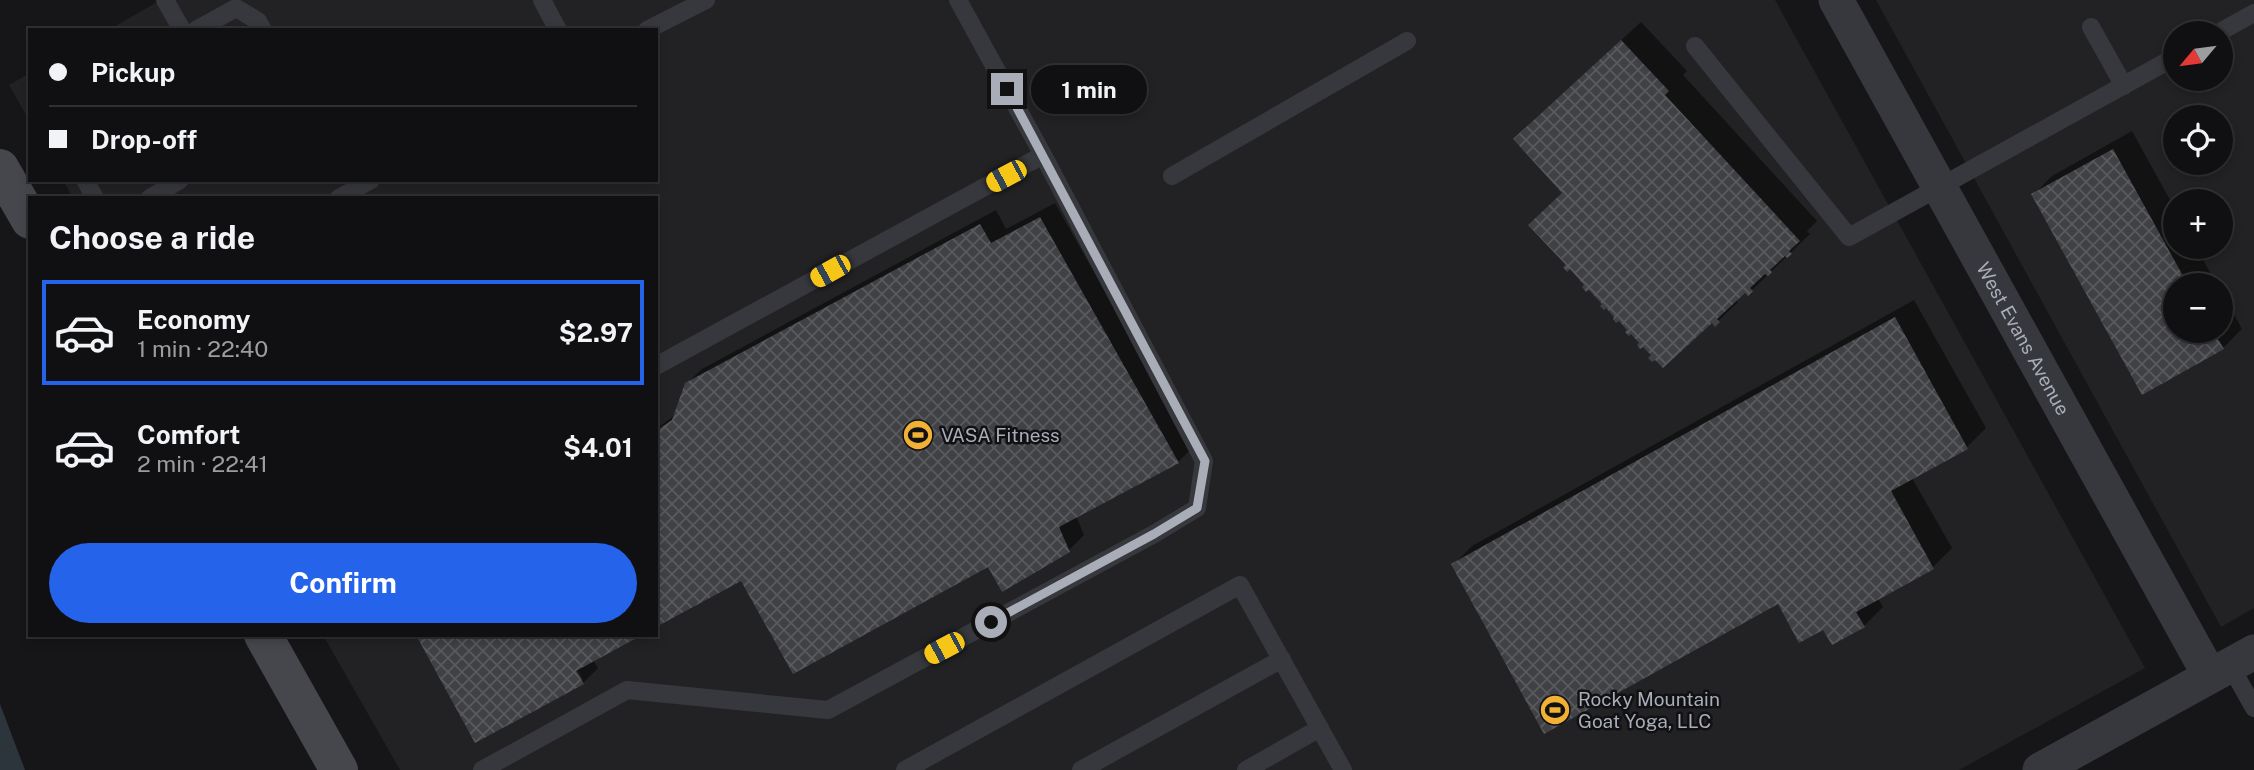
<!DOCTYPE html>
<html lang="en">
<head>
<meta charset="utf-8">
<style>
	body { margin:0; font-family:"Public Sans",sans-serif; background:#19191b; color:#f1f3f6; height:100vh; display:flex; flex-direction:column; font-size:26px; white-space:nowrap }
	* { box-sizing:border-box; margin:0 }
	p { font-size:23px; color:#9c9d9f }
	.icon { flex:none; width:38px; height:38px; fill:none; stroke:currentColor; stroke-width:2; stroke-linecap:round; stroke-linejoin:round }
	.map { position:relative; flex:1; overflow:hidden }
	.side { position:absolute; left:28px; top:196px; width:630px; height:441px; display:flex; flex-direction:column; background:#101012; border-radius:0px; box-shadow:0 4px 10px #0003,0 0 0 2px #303032 }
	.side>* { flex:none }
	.hud { position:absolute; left:28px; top:28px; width:630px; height:154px; border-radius:0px; box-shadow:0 4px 10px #0003,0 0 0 2px #303032; display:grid; align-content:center; height:154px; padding:0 21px; background:#101012 }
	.needle { width:46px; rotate:241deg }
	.controls { position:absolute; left:2163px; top:21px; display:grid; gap:14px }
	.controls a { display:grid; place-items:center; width:70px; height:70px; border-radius:50%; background:#101012; box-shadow:0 4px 10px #0003,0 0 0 2px #303032; font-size:35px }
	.end { position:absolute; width:32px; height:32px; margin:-16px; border:9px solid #a8adb8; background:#111; box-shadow:0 0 0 4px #111 }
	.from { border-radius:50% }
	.bubble { position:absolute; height:49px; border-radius:24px; background:#101012; box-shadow:0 4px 10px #0003,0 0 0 2px #303032; font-size:23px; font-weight:700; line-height:49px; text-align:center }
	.car { position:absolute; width:21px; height:42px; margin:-21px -10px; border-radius:9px; box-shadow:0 0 5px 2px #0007; background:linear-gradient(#f5c518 24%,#345 0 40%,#f5c518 0 76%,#345 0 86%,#f5c518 0) }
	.hud b { display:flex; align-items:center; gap:24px; height:66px; font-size:26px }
	.hud b+b { border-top:2px solid #303032 }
	.hud i { width:18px; height:18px; background:#f1f3f6 }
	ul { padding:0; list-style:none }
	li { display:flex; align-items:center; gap:21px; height:105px; margin:0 14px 10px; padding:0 7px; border:4px solid transparent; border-radius:0px }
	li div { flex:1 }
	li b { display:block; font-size:26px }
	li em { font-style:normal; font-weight:700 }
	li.on { border-color:#2563eb }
	li>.icon { width:63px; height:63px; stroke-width:1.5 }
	h2 { padding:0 21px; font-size:32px; line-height:84px }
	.button { display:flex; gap:14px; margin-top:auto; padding:14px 21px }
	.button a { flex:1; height:80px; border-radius:42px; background:#2563eb; color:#fff; font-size:28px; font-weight:700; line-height:80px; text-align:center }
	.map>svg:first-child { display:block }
	.built { fill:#222225; fill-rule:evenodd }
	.water { fill:#2c353c }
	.shadow { fill:#0007; fill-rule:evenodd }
	.building { fill:url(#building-cross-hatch) }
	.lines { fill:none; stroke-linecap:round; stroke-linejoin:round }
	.service { stroke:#37383d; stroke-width:18 }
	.minor { stroke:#37383d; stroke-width:35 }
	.secondary { stroke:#45474d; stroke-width:38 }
	.route { stroke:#a8adb8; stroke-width:9 }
	.labels { text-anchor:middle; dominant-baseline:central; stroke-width:5; stroke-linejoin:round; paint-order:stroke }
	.street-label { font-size:19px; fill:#a8adb8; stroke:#111113 }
	.poi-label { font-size:19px; fill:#a8adb8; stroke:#111113; text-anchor:start }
</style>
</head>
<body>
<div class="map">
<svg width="2254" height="770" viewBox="0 0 2254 770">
	<defs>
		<pattern id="building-cross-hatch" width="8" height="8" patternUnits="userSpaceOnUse" patternTransform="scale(1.75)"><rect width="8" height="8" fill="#404145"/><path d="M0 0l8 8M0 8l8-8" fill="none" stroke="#595a5e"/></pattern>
	</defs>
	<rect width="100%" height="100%" fill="#161618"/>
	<path class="built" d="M161,0H1775L2145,668L1959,770H400L323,635H656V198H73L63,180H656V30H108Z
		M1876,0H2254V608L2221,627ZM2175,33H2221V79H2175ZM2175,117H2221V163H2175ZM2175,201H2221V247H2175ZM2175,285H2221V331H2175Z
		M30,73V122L9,85Z"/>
	<path class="water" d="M0,704L25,770H0Z"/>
	<path class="shadow" d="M1641,22L1687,71L1683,75L1817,221L1807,231L1810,234L1748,294L1745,290L1735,299L1738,302L1715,324L1712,320L1653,355L1568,265L1564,193L1534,120Z
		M2132,131L2175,209V247H2196L2217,285H2175V331H2221V291L2242,329L2223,348L2142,393L2033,195L2052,176Z
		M1055,203L1193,447L1178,462L1076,516L1084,535L1069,550L989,565L742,579L656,625V429L675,415L686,384L702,369L996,210L1006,229Z
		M1914,300L1986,428L1967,447L1912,478L1952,548L1933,567L1878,598L1883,607L1864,626L1824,628L1778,602L1453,565L1472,546Z
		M418,635L593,660L598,668L583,683ZM573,662L583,680H579L570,664Z"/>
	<path class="building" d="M1621,40L1669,91L1665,95L1800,241L1789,251L1792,254L1787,258L1785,256L1770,270L1772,272L1768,276L1765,274L1750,288L1753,291L1748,296L1745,293L1717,319L1720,322L1715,327L1712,323L1663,368L1655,360L1652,362L1648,358L1651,355L1643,347L1640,349L1637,345L1639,343L1631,334L1629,336L1625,332L1627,330L1619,321L1616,323L1613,319L1614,317L1606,308L1604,310L1600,306L1602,304L1589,290L1586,292L1582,287L1584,285L1570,269L1567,272L1563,267L1566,265L1528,225L1562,193L1513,139Z
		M2113,149L2188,285H2175V331H2213L2224,349L2142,395L2031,194Z
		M1040,217L1179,463L1059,527L1070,552L1002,592L988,567L793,674L741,581L656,627V431L672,420L685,383L980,224L991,243Z
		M1895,317L1968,449L1891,491L1934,569L1856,612L1865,627L1832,645L1823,630L1799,643L1778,604L1544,734L1451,564Z
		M416,635H642L576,671L584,684L475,743Z"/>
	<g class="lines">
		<path class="service" d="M165,0L182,30
			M542,0L558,30
			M2091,27L2124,86
			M196,30L236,8L258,21L263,30
			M647,30L706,0
			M2218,33L2254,13
			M1695,46L1849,237L2175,57
			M1172,176L1407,41
			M85,180L95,198
			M150,198L180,180
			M339,198L371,180
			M656,366L1043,155L958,0
			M2230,665L2254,708
			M482,770L627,690L828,710L1154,534L1197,508L1204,461L1043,155
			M905,770L1240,585L1343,770
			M1081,770L1282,659
			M1246,770L1320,728"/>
		<g class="minor">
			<path id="s1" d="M1836,0L2210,676"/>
			<path d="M2040,770L2254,652"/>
		</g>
		<path class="secondary" d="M0,168L30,220
			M263,635L339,770"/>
	</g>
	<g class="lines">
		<path class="route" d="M991,622L1154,534L1197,508L1205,461L1007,89"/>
	</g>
	<defs>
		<g id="stadium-disc" transform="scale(1.575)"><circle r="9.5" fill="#f2b134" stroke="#111113"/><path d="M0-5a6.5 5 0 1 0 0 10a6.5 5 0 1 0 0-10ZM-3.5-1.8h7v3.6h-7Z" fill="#111"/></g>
	</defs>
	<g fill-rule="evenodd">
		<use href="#stadium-disc" x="918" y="435"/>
		<use href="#stadium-disc" x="1555" y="710"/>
	</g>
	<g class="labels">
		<g class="street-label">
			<text stroke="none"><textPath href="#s1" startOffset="387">West Evans Avenue</textPath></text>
		</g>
		<g class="poi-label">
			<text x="941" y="435">VASA Fitness</text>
			<text x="1578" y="699">Rocky Mountain<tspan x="1578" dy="22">Goat Yoga, LLC</tspan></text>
		</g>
	</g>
</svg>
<div class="controls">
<a><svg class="needle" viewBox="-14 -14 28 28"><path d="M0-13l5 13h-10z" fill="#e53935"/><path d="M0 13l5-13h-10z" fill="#9c9d9f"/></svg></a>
<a><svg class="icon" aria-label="locate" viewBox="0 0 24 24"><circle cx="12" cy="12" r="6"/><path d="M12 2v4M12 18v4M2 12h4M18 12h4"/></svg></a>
<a>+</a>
<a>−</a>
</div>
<i class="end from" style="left:991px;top:622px"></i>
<i class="end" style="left:1007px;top:89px"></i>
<div class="bubble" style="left:1031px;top:65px;width:116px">1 min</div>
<i class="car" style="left:1006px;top:176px;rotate:242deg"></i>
<i class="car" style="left:830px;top:271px;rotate:241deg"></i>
<i class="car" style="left:944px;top:648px;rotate:242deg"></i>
<div class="hud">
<b><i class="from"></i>Pickup</b>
<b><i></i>Drop-off</b>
</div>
<section class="side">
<h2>Choose a ride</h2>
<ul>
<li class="on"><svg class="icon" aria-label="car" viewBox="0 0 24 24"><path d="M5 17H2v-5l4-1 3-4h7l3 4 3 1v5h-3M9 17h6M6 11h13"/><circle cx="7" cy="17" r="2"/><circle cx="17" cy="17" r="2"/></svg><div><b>Economy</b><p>1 min · 22:40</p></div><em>$2.97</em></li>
<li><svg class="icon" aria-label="car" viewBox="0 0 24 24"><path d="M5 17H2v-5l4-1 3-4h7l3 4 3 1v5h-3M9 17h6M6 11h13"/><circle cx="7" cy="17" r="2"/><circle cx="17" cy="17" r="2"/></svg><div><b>Comfort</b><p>2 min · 22:41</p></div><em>$4.01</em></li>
</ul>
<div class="button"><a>Confirm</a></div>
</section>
</div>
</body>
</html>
